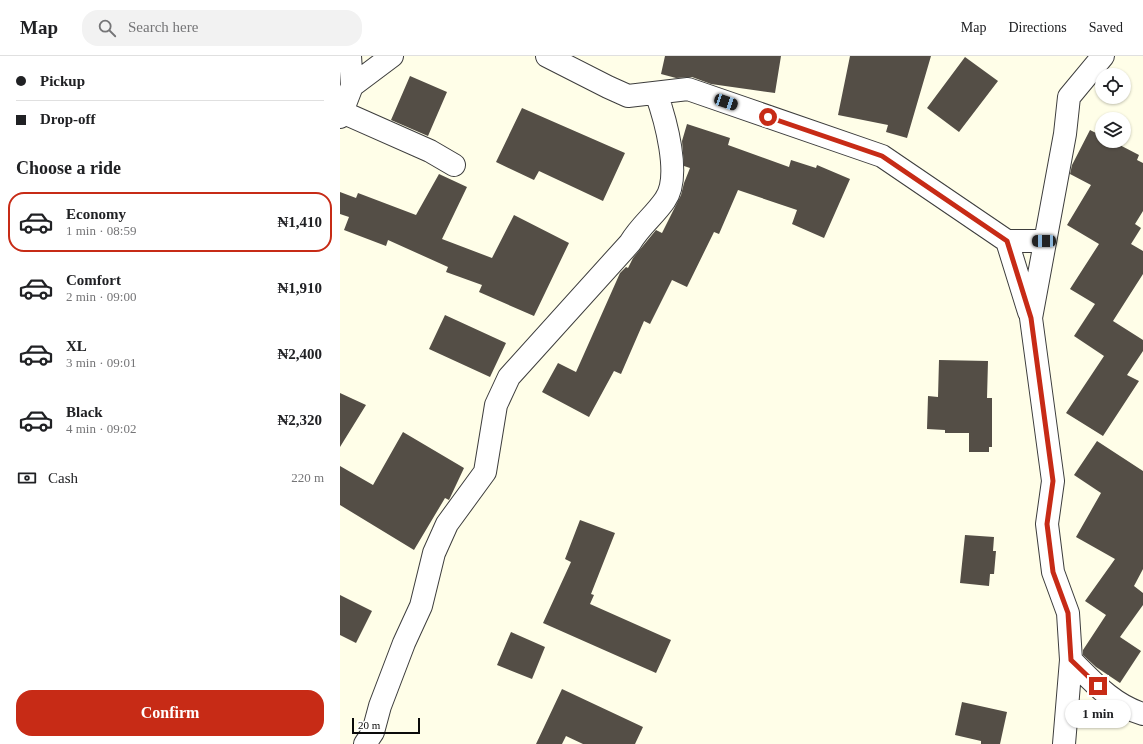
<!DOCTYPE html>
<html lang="en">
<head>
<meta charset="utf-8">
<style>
	body { margin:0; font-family:"Times New Roman",serif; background:#f2f2f2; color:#202124; height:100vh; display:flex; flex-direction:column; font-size:15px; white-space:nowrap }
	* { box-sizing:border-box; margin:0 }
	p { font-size:13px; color:#757577 }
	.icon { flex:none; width:22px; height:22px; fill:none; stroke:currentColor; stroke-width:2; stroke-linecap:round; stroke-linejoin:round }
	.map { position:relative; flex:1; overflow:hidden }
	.drawer { display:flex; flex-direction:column; background:#fff; width:340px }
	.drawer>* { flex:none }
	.guide { display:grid; align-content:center; height:88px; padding:0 16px; background:#fff }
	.fabs { position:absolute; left:755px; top:12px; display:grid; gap:8px }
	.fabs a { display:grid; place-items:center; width:36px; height:36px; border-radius:50%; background:#fff; box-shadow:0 1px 3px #0004; font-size:20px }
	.scale { position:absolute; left:12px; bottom:10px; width:68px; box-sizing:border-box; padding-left:4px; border:2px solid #0a0a0a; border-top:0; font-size:11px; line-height:14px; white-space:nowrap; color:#0a0a0a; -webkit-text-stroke:3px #fff; paint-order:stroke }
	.end { position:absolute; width:18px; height:18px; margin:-9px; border:5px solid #c72b16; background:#fff; box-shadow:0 0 0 2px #fff }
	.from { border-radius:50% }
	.bubble { position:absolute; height:28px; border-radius:14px; background:#fff; box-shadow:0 1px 3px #0004; font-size:13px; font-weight:700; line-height:28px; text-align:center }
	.car { position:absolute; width:12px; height:24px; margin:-12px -6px; border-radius:5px; box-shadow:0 0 3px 1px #0007; background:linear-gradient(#222 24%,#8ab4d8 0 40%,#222 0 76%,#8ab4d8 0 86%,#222 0) }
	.guide b { display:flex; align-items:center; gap:14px; height:38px; font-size:15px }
	.guide b+b { border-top:1px solid #e0e0e0 }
	.guide i { width:10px; height:10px; background:#202124 }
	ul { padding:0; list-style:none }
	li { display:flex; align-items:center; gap:12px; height:60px; margin:0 8px 6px; padding:0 8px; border:2px solid transparent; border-radius:16px }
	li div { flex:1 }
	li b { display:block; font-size:15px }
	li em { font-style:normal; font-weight:700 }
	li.selected { border-color:#c72b16 }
	li>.icon { width:36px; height:36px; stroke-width:1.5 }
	h2 { padding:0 16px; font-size:18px; line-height:48px }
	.pay { display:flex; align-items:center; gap:10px; height:44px; padding:0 16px; font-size:15px }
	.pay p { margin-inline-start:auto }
	.button { display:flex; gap:8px; margin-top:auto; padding:8px 16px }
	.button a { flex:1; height:46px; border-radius:16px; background:#c72b16; color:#fff; font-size:16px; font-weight:700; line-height:46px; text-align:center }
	header { display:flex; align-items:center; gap:24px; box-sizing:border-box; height:56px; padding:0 20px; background:#fff; border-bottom:1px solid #e0e0e0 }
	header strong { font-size:19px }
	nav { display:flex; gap:22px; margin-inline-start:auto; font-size:14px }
	.search { width:280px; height:36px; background:#f2f2f2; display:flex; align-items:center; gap:10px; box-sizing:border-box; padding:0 14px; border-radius:16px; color:#757577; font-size:15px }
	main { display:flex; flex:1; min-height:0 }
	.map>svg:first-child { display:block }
	.building { fill:#544e46 }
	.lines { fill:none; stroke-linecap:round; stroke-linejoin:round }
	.minor-casing { stroke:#3d3d3d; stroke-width:24 }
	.minor { stroke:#fff; stroke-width:22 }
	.route { stroke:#c72b16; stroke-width:5 }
</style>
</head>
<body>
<header>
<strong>Map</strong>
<div class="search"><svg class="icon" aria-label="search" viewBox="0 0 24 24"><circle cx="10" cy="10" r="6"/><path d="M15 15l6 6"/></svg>Search here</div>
<nav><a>Map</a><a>Directions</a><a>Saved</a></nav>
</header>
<main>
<section class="drawer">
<div class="guide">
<b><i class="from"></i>Pickup</b>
<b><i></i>Drop-off</b>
</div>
<h2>Choose a ride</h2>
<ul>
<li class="selected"><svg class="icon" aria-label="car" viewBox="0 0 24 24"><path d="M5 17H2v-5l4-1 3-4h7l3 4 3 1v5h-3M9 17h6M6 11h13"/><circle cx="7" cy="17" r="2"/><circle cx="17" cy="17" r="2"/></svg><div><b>Economy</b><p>1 min · 08:59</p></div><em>₦1,410</em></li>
<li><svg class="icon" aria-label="car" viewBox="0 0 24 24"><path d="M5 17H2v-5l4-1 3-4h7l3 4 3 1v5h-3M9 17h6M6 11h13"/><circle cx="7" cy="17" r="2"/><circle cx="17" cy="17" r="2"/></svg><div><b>Comfort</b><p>2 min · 09:00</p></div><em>₦1,910</em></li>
<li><svg class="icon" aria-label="car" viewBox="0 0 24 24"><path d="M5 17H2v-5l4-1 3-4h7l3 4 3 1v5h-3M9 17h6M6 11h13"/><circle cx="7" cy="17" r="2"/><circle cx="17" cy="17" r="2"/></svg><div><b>XL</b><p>3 min · 09:01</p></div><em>₦2,400</em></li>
<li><svg class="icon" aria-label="car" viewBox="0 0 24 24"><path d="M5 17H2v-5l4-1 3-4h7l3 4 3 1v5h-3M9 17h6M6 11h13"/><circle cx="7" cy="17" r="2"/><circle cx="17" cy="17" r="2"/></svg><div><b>Black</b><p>4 min · 09:02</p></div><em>₦2,320</em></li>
</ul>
<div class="pay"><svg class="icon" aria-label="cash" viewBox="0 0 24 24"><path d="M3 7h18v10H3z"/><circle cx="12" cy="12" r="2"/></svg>Cash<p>220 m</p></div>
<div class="button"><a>Confirm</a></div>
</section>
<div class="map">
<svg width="803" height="688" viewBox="0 0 803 688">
	<rect width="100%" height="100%" fill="#fffee8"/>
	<path class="building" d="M325,0H441L435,37L371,28L352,21L336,22L321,18Z
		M510,0H591L567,82L546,76L548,69L498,59Z
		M625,1L658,25L619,76L587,52Z
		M70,20L107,36L88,80L51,64Z
		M182,52L285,97L263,145L199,115L194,124L156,106Z
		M347,68L390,82L388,89L449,111L451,104L476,112L477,109L510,123L484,182L452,168L457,154L398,134L379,178L374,176L347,231L332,224L310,268L304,265L281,318L274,315L249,361L202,336L218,307L236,316L280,217L286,211L288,212L293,202L316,174L322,177L341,139L344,127L350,112L344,110L342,85Z
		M750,74L762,80V85H772L799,99L797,104L803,107V155L795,168L801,172L791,188L803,195V218L773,265L803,284V295L787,319L799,325L763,380L726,357L764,300L734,280L755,248L730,233L759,188L727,169L751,129L730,118L732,109Z
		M99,118L127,131L102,183L152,202L174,159L229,187L194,260L139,236L142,229L106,216L108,211L48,184L46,190L4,174L9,161L0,158V136L16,142L18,137L76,159Z
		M105,259L166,287L150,321L89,293Z
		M599,304L648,305L647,342H652V391H649V396H629V377H605V374L587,373L588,340L598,341Z
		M0,337L26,349L0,391Z
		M63,376L124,412L109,444L105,442L74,494L0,449V410L33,429Z
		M757,385L803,415V513L794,530L803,537V549L780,581L801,595L780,627L756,611L743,599V594L766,559L745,545L775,503L736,481L761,437L734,419Z
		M240,464L275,477L251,538L254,539L250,548L331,584L316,617L203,567L231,506L225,503Z
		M625,479L654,481L653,495H656L654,518H650L649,530L620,527Z
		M0,539L32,555L16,587L0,579Z
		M171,576L205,591L192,623L157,609Z
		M222,633L303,671L295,688H243L226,680L222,688H196Z
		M622,646L667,656L660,688H641V685L615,679Z"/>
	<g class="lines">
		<g class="minor-casing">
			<path id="minor" d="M207,0L268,31L288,40L348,33L542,100L667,185H704
				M12,30L52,0
				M2,56L90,95L114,109
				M0,61L12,30L10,0
				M667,185L689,256
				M731,604C753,626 773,649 803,658
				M25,688L33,676L40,650L64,587L81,550L94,497L107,468L145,416L156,349L169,321L290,187C301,169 314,160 325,144C342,121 325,62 316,37
				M724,688L731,604L728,557L713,516L707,468L713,425L691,262L725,78L729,41L763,0"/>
		</g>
		<use href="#minor" class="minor"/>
	</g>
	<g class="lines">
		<path class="route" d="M428,61L542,100L667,185L691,262L713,425L707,468L713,516L728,557L731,604L758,630"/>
	</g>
</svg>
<div class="fabs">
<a><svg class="icon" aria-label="locate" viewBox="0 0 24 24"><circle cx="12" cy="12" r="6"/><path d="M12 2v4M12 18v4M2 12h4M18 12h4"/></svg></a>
<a><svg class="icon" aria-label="layers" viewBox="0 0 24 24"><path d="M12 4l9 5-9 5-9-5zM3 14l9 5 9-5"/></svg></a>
</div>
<div class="scale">20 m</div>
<i class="end from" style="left:428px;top:61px"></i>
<i class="end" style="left:758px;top:630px"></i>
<div class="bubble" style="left:725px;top:644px;width:66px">1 min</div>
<i class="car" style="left:386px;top:46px;rotate:109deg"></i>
<i class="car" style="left:704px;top:185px;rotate:270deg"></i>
</div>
</main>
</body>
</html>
